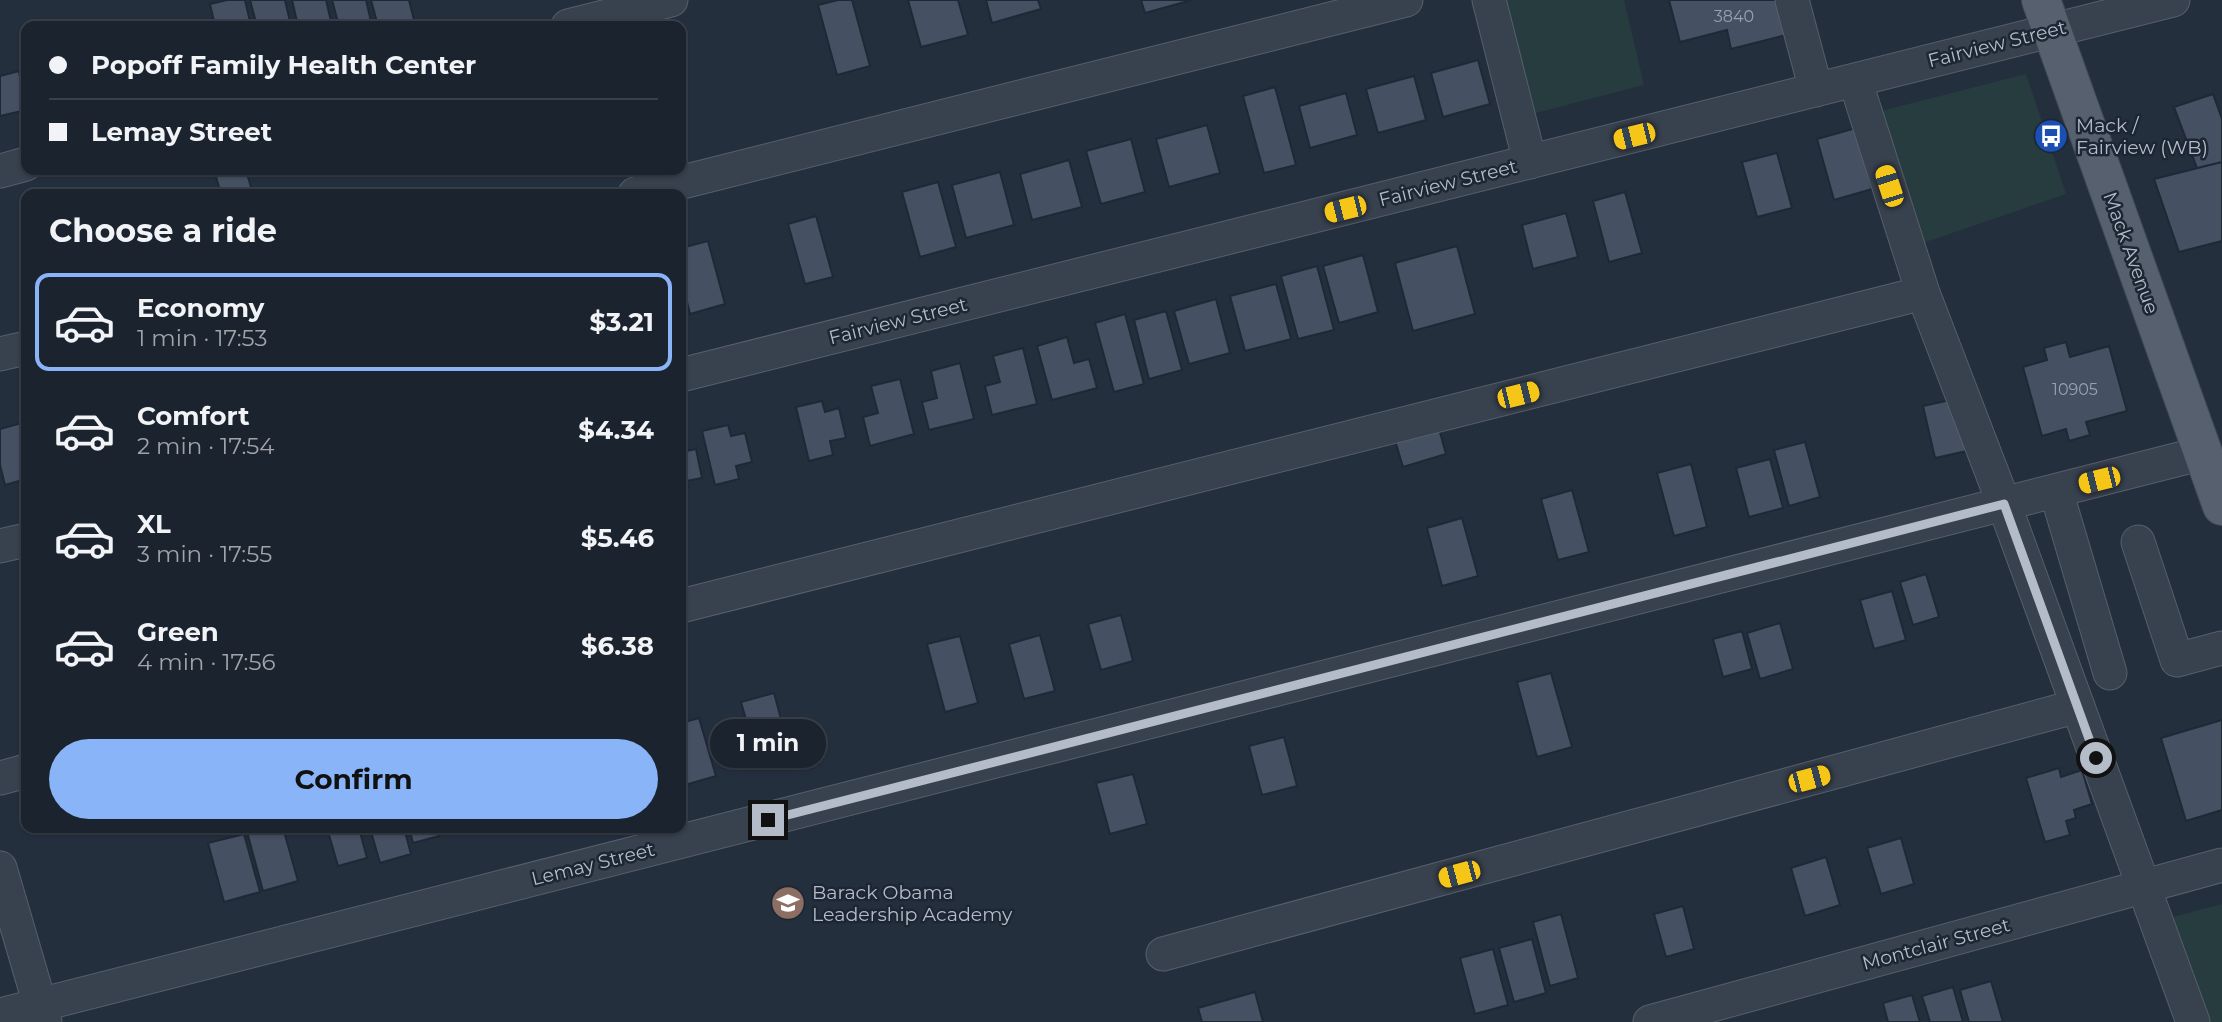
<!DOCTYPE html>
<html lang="en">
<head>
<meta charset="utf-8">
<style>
	body { margin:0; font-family:Montserrat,sans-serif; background:#242b36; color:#f1f3f6; height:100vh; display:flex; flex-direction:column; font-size:26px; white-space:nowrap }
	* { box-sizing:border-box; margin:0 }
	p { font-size:23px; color:#a0a4aa }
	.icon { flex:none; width:38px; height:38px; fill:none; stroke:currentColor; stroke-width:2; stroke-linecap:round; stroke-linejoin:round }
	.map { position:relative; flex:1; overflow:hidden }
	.panel { position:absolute; left:21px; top:189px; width:665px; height:644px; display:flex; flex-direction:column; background:#1b232e; border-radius:14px; box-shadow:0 2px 5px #0004,0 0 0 2px #39404a }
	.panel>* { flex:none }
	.hud { position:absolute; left:21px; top:21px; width:665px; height:154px; border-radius:14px; box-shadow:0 2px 5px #0004,0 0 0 2px #39404a; display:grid; align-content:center; height:154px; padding:0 28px; background:#1b232e }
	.end { position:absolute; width:32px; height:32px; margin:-16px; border:9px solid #b4bcc9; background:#111; box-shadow:0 0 0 4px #111 }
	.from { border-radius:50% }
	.bubble { position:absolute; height:49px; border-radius:24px; background:#1b232e; box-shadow:0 2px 5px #0004,0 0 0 2px #39404a; font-size:23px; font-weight:700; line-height:49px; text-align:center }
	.car { position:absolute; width:21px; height:42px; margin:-21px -10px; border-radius:9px; box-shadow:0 0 5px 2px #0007; background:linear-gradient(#f5c518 24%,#345 0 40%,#f5c518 0 76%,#345 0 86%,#f5c518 0) }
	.hud b { display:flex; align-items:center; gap:24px; height:66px; font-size:26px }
	.hud b+b { border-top:2px solid #39404a }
	.hud i { width:18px; height:18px; background:#f1f3f6 }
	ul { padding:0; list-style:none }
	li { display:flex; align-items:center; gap:21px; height:98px; margin:0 14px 10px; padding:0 14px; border:4px solid transparent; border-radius:14px }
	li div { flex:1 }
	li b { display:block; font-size:26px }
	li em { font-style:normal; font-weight:700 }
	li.active { border-color:#8ab4f8 }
	li>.icon { width:63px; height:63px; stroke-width:1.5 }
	h2 { padding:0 28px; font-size:32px; line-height:84px }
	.button { display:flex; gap:14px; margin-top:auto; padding:14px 28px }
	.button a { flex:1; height:80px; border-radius:42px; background:#8ab4f8; color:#111; font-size:28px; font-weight:700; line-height:80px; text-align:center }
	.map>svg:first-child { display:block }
	.green { fill:#263c3f }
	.building { fill:#455162; stroke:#1f2835; stroke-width:2 }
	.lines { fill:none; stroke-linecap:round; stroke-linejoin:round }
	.minor-casing { stroke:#565f6c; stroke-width:35 }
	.major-casing { stroke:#414a57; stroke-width:40 }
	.minor { stroke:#38414e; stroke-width:33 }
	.major { stroke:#56606e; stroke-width:38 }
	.route { stroke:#b4bcc9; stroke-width:9 }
	.labels { text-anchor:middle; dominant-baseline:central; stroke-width:5; stroke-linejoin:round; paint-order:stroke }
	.number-label { font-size:16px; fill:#98a1af }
	.street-label { font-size:19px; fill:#b4bcc9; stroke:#1d2633 }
	.poi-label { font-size:19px; fill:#b4bcc9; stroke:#1d2633; text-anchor:start }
</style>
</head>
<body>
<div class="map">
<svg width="2222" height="1022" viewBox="0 0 2222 1022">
	<rect width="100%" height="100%" fill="#242f3e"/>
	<path class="green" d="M1489,0H1624L1644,85L1524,116Z
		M2026,74L2066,194L1923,243L1881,111Z
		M2222,904V1022H2202L2165,919Z"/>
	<path class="building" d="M227,0H245L251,26H215L210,4Z
		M250,0H285L291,26H257Z
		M292,0H326L332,26H298Z
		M332,0H366L372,26H339Z
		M371,0H409L414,20L389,26H378Z
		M838,0H852L870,66L837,75L818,5Z
		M908,0H958L968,35L921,47Z
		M986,0H1038L1041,9L992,23Z
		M1141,0H1192L1145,13Z
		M1669,0H1778L1798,32L1731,49L1727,30L1680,42Z
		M1478,60L1490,104L1443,117L1431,73Z
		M19,71L26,110L0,116V76Z
		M1414,76L1426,120L1378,133L1366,89Z
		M1275,87L1296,165L1264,173L1243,96Z
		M1346,93L1357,135L1310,148L1299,106Z
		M2213,94L2222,119V162L2197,168L2174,107Z
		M1207,125L1220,173L1169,187L1156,139Z
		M1856,128L1872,189L1834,200L1817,139Z
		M1131,139L1145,192L1101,204L1086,151Z
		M1777,153L1792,208L1757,217L1742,162Z
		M1069,160L1082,207L1032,220L1020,174Z
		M2222,162V241L2179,252L2154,179Z
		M214,170H246L253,194H221Z
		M1000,172L1014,225L966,238L952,185Z
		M938,182L956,247L920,257L902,192Z
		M1625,192L1642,253L1609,262L1593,201Z
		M1566,213L1578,257L1533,269L1522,225Z
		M816,216L833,277L805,284L788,224Z
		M708,241L725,304L690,314L681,278V248Z
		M1457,246L1475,314L1413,331L1395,263Z
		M1363,255L1378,312L1339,323L1323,266Z
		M1317,266L1334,330L1298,339L1281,276Z
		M1276,284L1291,339L1245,351L1230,296Z
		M1216,299L1230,353L1189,364L1174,311Z
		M1166,311L1182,370L1149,379L1134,320Z
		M1125,314L1144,384L1114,392L1095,323Z
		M1067,337L1074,363L1089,359L1097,388L1052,400L1037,346Z
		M2066,342L2070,357L2109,346L2127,411L2086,422L2090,435L2069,441L2066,429L2042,436L2023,367L2047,360L2044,348Z
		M1023,348L1037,404L992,415L985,386L1000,382L993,356Z
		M960,363L974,419L929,430L922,402L937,398L931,371Z
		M900,379L914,434L870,446L863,417L878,413L871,386Z
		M1955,399L1967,451L1935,458L1923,406Z
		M822,401L825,412L839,408L846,438L830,441L833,455L809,461L796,407Z
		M25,422L26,479L5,485L0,465V429Z
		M728,425L731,436L745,433L752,462L736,466L739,479L715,485L702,431Z
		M1438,425L1446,454L1403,467L1394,437Z
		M1805,442L1820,497L1789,506L1774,450Z
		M696,449L702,478L686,481L688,487L681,489V452Z
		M1770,459L1783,508L1749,517L1736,468Z
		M1691,464L1707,527L1674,536L1657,473Z
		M1572,490L1589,552L1558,560L1541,499Z
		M1462,518L1478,576L1442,586L1427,528Z
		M1926,574L1939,617L1913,625L1900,582Z
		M1892,591L1906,640L1874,649L1860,600Z
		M1121,615L1133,661L1101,670L1088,624Z
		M1780,623L1793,669L1760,679L1747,633Z
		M1742,631L1752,669L1723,677L1713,639Z
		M1040,635L1055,691L1024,699L1009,644Z
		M960,636L978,703L945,712L927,644Z
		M1551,673L1572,747L1537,757L1517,682Z
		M774,693L791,756L759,765L741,702Z
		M699,718L716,776L685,785L681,771V723Z
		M2222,720V810L2186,821L2161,738Z
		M1284,737L1297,786L1262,795L1249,746Z
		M2059,768L2061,777L2082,770L2092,804L2074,810L2076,818L2066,821L2070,835L2045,842L2026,778Z
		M1133,774L1147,824L1110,834L1096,783Z
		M246,828H283L298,881L263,891Z
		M327,828H359L367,858L338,866Z
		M370,828H404L411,854L380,863Z
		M409,828H437L439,836L413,843Z
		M244,834L260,892L224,902L208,843Z
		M1901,838L1914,884L1881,894L1867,848Z
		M1826,857L1840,905L1805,916L1791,868Z
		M1683,906L1694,949L1666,957L1654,914Z
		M1561,914L1578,978L1550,986L1533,922Z
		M1532,939L1546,993L1514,1002L1499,948Z
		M1493,949L1508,1005L1475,1014L1460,958Z
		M1991,981L2003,1022H1969L1960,990Z
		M1953,987L1963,1022H1930L1922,996Z
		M1255,992L1263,1022H1202L1198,1008Z
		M1912,995L1920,1022H1888L1883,1003Z"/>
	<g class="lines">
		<g class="minor-casing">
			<path id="minor" d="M1489,0L1530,162
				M1792,0L1816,90
				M568,26L671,0
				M1855,80L1923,293L2004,504L2193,1022
				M0,171L26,164
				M635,194L1406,0
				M0,354L26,348
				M681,375L2173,0
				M2056,491L2110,673
				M2138,542L2177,660L2222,648
				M0,546L26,540
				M681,606L1923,293
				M0,778L26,771
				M0,868L45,1022
				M1163,954L2078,706
				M0,1015L2203,453
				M1650,1022L2222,865"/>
		</g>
		<g class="major-casing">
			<path id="major" d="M2041,0L2222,506"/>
		</g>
		<use href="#minor" class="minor"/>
		<use href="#major" class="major"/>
	</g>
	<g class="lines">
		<path class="route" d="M768,820L2004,504L2096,758"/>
	</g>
	<defs>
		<g id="bus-disc" transform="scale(1.75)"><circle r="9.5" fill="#1a4fb4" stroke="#1d2633"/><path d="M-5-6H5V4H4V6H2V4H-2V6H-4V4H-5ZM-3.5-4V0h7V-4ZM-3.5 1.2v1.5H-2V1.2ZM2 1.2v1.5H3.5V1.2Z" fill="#fff"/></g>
		<g id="school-disc" transform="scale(1.75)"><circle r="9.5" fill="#8d6e63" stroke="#1d2633"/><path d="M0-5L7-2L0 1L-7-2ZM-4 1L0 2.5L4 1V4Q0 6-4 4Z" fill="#fff"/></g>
	</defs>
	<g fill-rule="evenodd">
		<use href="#bus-disc" x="2051" y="136"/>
		<use href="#school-disc" x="788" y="903"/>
	</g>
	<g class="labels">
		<g class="number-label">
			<text x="1734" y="16">3840</text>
			<text x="2075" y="389">10905</text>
		</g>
		<g class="street-label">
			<text transform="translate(1997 44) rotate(-14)">Fairview Street</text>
			<text transform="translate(1448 183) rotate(-14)">Fairview Street</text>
			<text transform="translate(2131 253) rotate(70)">Mack Avenue</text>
			<text transform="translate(898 321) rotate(-14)">Fairview Street</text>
			<text transform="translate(593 864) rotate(-14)">Lemay Street</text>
			<text transform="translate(1936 944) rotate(-15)">Montclair Street</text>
		</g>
		<g class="poi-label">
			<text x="2076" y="125">Mack /<tspan x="2076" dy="22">Fairview (WB)</tspan></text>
			<text x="812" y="892">Barack Obama<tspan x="812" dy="22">Leadership Academy</tspan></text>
		</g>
	</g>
</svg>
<i class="end from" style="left:2096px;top:758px"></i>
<i class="end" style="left:768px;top:820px"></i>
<div class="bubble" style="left:710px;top:719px;width:116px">1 min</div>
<i class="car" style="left:1634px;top:136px;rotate:256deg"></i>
<i class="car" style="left:1889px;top:186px;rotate:342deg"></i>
<i class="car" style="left:1345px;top:209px;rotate:256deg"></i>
<i class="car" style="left:1518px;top:395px;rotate:76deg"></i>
<i class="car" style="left:2099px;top:480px;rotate:256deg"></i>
<i class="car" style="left:1809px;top:779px;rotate:75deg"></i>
<i class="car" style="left:1459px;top:874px;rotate:255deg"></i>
<div class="hud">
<b><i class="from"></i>Popoff Family Health Center</b>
<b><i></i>Lemay Street</b>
</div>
<section class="panel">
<h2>Choose a ride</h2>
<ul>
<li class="active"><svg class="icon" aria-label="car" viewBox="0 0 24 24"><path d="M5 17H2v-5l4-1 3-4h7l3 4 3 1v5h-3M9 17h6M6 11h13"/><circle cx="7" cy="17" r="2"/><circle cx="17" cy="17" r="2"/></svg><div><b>Economy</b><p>1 min · 17:53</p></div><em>$3.21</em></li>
<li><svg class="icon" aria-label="car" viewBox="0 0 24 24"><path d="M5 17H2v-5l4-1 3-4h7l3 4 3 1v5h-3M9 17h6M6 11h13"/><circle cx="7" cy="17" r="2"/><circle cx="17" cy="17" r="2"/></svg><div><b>Comfort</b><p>2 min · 17:54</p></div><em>$4.34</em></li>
<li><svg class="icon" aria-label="car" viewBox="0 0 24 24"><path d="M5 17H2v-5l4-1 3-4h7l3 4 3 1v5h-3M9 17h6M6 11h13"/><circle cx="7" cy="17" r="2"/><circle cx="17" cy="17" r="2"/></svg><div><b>XL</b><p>3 min · 17:55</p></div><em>$5.46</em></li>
<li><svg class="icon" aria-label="car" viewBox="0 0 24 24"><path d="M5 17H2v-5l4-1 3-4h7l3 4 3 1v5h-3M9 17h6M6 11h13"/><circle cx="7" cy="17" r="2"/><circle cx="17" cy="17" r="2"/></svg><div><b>Green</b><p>4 min · 17:56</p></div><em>$6.38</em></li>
</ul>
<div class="button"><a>Confirm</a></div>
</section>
</div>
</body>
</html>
